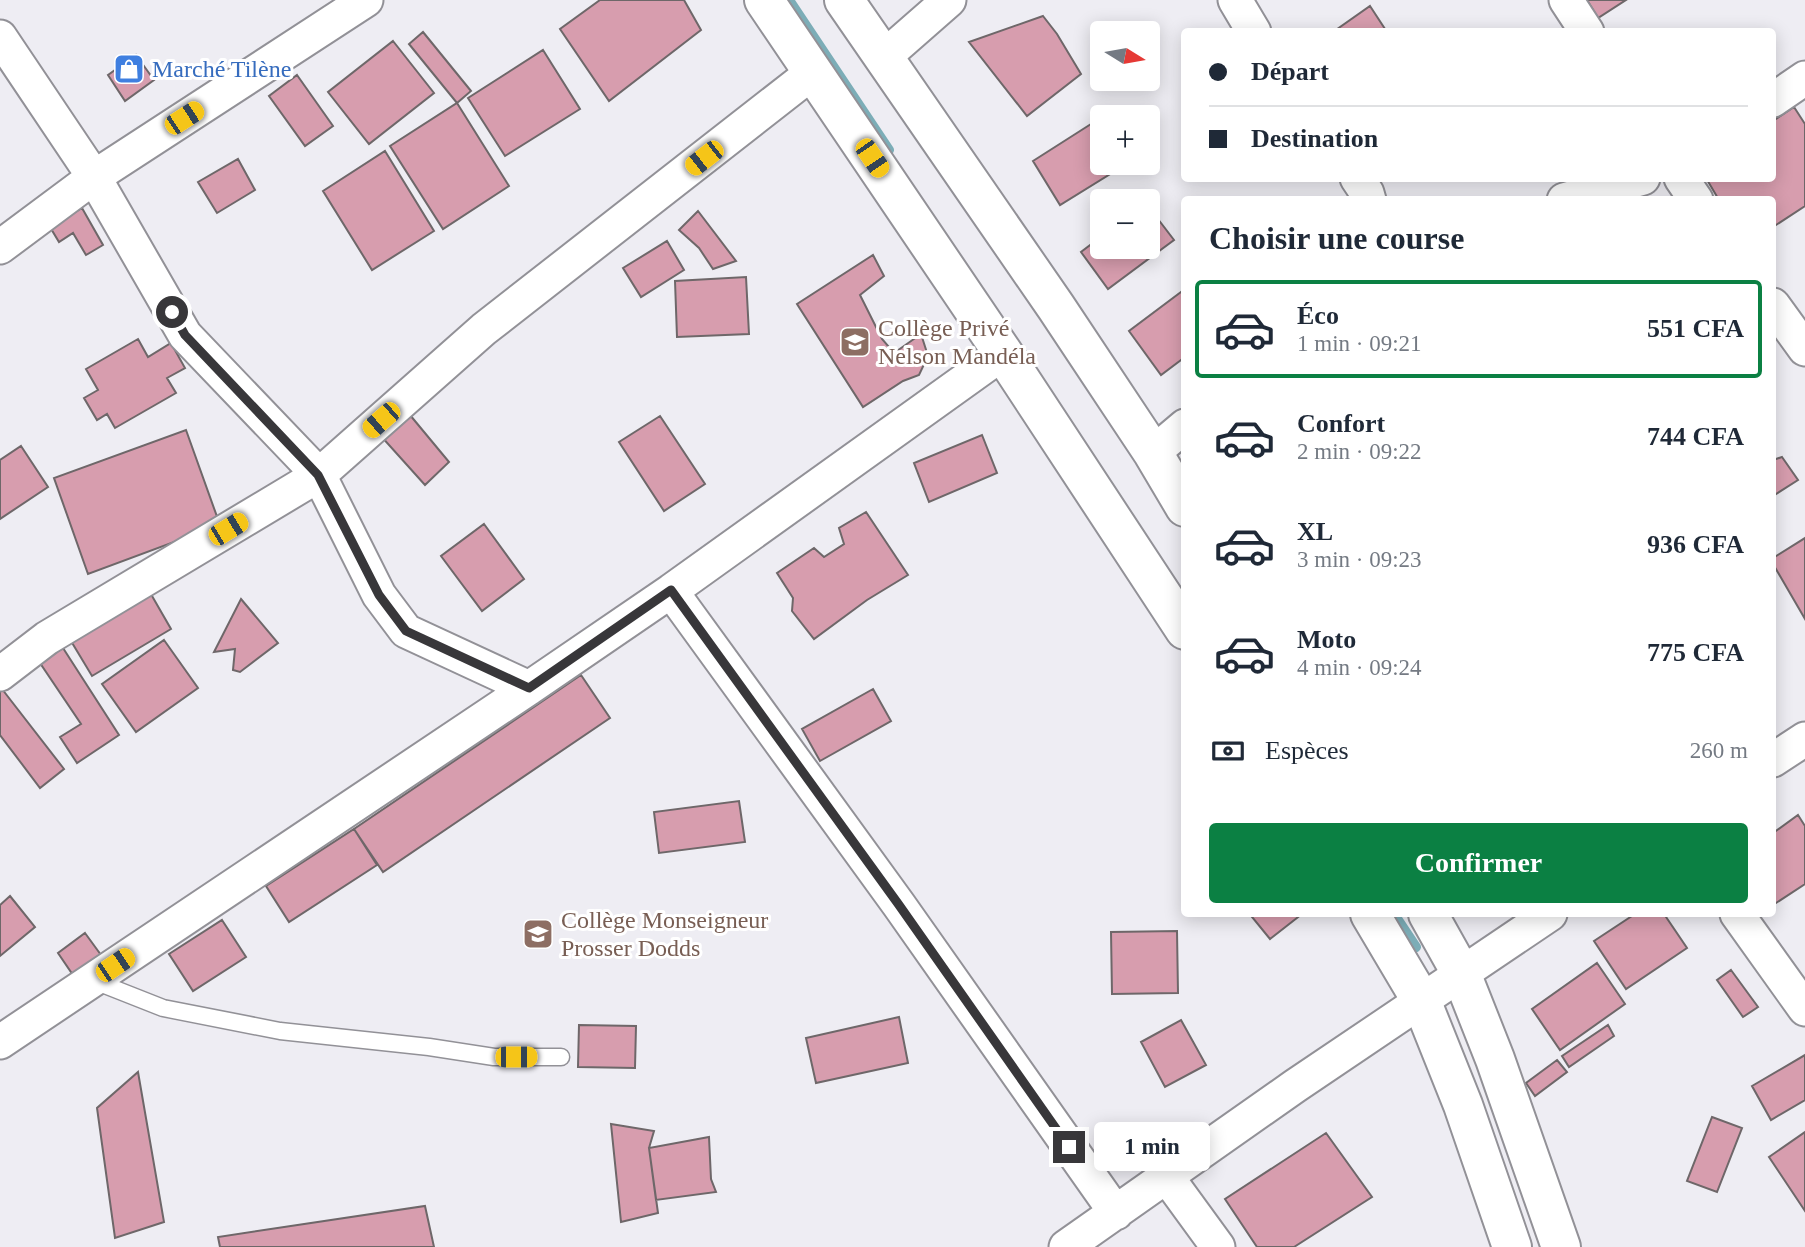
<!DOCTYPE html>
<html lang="fr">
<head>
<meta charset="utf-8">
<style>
	body { margin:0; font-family:"Times New Roman",serif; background:#f2f2f3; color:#1f2937; height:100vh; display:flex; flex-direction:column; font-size:26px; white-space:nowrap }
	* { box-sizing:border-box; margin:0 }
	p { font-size:23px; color:#747a83 }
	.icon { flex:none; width:38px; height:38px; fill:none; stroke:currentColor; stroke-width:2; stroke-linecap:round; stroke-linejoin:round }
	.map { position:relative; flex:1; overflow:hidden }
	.details { position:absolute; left:1181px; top:196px; width:595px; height:721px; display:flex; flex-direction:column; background:#fff; border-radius:7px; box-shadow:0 4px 18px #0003 }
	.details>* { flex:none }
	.hud { position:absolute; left:1181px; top:28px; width:595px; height:154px; border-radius:7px; box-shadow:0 4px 18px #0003; display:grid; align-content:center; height:154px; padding:0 28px; background:#fff }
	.needle { width:46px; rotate:101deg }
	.controls { position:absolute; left:1090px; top:21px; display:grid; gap:14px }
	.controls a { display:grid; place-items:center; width:70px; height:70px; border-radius:7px; background:#fff; box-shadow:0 4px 18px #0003; font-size:35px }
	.end { position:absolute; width:32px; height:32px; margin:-16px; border:9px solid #38373a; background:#fff; box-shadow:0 0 0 4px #fff }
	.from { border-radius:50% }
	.bubble { position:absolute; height:49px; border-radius:7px; background:#fff; box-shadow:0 4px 18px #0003; font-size:23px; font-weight:700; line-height:49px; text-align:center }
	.car { position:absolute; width:21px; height:42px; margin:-21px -10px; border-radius:9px; box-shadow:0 0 5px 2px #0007; background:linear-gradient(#f5c518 24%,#345 0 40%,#f5c518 0 76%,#345 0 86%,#f5c518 0) }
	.hud b { display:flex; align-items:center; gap:24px; height:66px; font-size:26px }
	.hud b+b { border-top:2px solid #e0e1e3 }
	.hud i { width:18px; height:18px; background:#1f2937 }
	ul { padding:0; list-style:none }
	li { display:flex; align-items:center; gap:21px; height:98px; margin:0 14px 10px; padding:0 14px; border:4px solid transparent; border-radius:7px }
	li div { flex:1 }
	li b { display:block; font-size:26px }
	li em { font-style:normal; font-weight:700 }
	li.current { border-color:#0b8043 }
	li>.icon { width:63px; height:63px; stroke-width:1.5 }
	h2 { padding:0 28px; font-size:32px; line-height:84px }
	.pay { display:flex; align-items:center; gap:18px; height:77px; padding:0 28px; font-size:26px }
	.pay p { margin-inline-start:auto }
	.cta { display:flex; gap:14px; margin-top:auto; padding:14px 28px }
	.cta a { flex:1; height:80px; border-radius:7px; background:#0b8043; color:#fff; font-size:28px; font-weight:700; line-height:80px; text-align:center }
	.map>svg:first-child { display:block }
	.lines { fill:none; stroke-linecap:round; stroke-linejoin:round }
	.stream { stroke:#7cadb7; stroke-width:10 }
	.building { fill:#d79dae; stroke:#6e6769; stroke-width:2 }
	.lane-casing { stroke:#929197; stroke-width:19 }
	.street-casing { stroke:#929197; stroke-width:37 }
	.secondary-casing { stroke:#929197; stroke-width:42 }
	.lane { stroke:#fff; stroke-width:16 }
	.street { stroke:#fff; stroke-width:33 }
	.secondary { stroke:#fff; stroke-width:38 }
	.route { stroke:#38373a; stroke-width:9 }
	.labels { text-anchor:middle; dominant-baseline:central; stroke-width:6; stroke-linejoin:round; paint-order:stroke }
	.shop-label { font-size:24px; fill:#366cbe; stroke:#fff; text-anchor:start }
	.education-label { font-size:24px; fill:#785e54; stroke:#fff; text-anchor:start }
</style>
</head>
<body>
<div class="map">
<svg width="1805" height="1247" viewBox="0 0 1805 1247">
	<rect width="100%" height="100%" fill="#eeedf3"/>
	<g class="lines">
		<path class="stream" d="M789,0L889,150
			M1394,914L1416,947"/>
	</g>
	<path class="building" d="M600,0H684L701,30L609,101L560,29Z
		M1587,0H1626L1598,18Z
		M1370,6L1387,32H1333Z
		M1043,16L1057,34L1081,74L1027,116L969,42Z
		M423,32L471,91L457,103L409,44Z
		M393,41L434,93L369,144L328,92Z
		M543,50L580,109L505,156L468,98Z
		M136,55L154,80L125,101L108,75Z
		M297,75L333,126L305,146L269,96Z
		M457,103L509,186L443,229L390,146Z
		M1794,107L1805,124V206L1773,227V200H1719L1706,178H1773V121Z
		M1102,117V163H1128L1060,205L1033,161Z
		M385,151L434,231L372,270L323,191Z
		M238,159L255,190L217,213L198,182Z
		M1148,206L1174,240L1108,289L1081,252L1102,236V247H1148Z
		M82,208L103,245L86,255L73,233L59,242L50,227Z
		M698,211L736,261L713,269L699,248L679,230Z
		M667,241L684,270L641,297L623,268Z
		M873,255L884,276L860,295L882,339L894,353L921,334L928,356L919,375L903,381L863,407L797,304Z
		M746,277L749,334L677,337L675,281Z
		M1185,289V357L1161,375L1129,331Z
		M138,339L148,357L171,343L185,368L167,378L176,393L115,428L107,414L97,420L84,398L98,390L86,369Z
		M405,409L449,462L425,485L380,435Z
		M660,416L705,484L664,511L619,442Z
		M186,430L220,525L88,574L54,478Z
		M982,435L997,473L929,502L914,463Z
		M21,446L48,487L0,519V460Z
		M1782,457L1798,480L1773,496V460Z
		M866,512L908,575L867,600L814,639L792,611L793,598L777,573L814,548L824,557L844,544L839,528Z
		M484,524L524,579L482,611L441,556Z
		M1805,538V619L1773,564V558Z
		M148,589L171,629L92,676L68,636Z
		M241,599L278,643L240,672L233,670L235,649L214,652Z
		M164,640L198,688L136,732L102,684Z
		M63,648L119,735L77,763L60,737L81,724L40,663Z
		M581,675L610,718L383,872L354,829Z
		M2,689L64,769L40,788L0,735V690Z
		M873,689L891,721L820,761L802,729Z
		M739,801L745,842L659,853L654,812Z
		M1798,815L1805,826V884L1773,905V833Z
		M354,829L377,865L289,922L266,886Z
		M10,896L35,927L0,956V905Z
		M1256,914H1302L1270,939L1252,917Z
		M1635,914H1664L1687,948L1626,989L1594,941Z
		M222,920L246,957L193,991L169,954Z
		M1177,931L1178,993L1112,994L1111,932Z
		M85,933L101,955L73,975L58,953Z
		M1597,963L1625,1004L1560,1050L1532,1009Z
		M1731,970L1758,1007L1743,1017L1717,980Z
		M899,1017L908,1063L816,1083L806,1038Z
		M1181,1020L1206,1065L1165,1087L1141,1042Z
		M579,1025L636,1026L635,1068L578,1067Z
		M1608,1025L1614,1036L1569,1067L1562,1056Z
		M1805,1055V1100L1771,1120L1752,1086Z
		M1557,1060L1567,1072L1535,1096L1526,1083Z
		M138,1072L164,1222L115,1238L97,1108Z
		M1712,1117L1742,1128L1717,1192L1687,1181Z
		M611,1124L654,1131L649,1148L658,1213L621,1222Z
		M1805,1132V1211L1769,1157Z
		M1326,1133L1372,1197L1294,1247H1257L1225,1199Z
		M709,1137L711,1179L716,1192L656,1200L649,1148Z
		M425,1206L434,1247H220L218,1237Z"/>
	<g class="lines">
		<g class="lane-casing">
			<path id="lane" d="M92,980L163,1008L280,1031L429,1047L494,1057H561"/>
		</g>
		<g class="street-casing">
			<path id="street" d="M1235,0L1254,32
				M1566,0L1587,32
				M0,37L94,177L185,335L319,475L379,595L406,631L529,688
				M884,57L949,0
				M1773,100L1805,78
				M1357,178L1367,193L1369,200
				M1681,178L1696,200
				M1564,200L1643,178
				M0,247L94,177L366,0
				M1773,305L1805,349
				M1153,453L1185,426
				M671,591L899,905L1116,1213
				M0,674L47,638L319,475L484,329L813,72
				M1773,760L1805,739
				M1737,914L1805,1009
				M0,1042L529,688L671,591L1003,353
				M1167,1177L1218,1247
				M1066,1247L1295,1086L1550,914"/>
		</g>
		<g class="secondary-casing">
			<path id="secondary" d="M764,0L1003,353L1185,630
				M844,0L1056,307L1153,453L1185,507
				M1370,914L1421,1000L1463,1105L1512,1247
				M1428,914L1461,973L1495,1059L1561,1247"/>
		</g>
		<use href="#lane" class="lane"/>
		<use href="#street" class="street"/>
		<use href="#secondary" class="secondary"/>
	</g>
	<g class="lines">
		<path class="route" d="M172,312L185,335L318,475L379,595L406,631L529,688L671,590L899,905L1069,1147"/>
	</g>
	<defs>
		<g id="shop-square" transform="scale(1.575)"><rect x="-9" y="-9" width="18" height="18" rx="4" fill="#3f7fe0" stroke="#fff"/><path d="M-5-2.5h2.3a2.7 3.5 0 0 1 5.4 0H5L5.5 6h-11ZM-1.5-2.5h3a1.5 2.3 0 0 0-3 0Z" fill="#fff"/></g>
		<g id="school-square" transform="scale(1.575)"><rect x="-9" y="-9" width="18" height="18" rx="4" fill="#8d6e63" stroke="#fff"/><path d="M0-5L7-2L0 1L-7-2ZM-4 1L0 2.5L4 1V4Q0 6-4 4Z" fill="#fff"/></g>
	</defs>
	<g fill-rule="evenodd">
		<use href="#shop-square" x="129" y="69"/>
		<use href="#school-square" x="855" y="342"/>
		<use href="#school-square" x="538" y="934"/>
	</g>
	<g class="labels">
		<g class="shop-label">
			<text x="152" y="69">Marché Tilène</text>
		</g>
		<g class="education-label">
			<text x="878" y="328">Collège Privé<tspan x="878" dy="28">Nelson Mandéla</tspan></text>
			<text x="561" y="920">Collège Monseigneur<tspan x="561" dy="28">Prosser Dodds</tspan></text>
		</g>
	</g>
</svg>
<div class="controls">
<a><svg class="needle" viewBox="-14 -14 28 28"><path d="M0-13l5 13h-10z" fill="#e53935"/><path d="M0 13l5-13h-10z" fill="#747a83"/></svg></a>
<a>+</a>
<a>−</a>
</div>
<i class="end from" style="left:172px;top:312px"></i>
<i class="end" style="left:1069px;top:1147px"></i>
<div class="bubble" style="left:1094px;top:1122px;width:116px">1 min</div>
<i class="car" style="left:184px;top:118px;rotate:57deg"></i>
<i class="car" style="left:704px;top:158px;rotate:232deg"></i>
<i class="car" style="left:872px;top:158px;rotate:146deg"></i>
<i class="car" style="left:381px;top:420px;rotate:229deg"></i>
<i class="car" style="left:228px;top:529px;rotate:59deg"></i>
<i class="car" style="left:115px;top:965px;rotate:56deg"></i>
<i class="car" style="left:516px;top:1057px;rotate:90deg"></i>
<div class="hud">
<b><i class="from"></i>Départ</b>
<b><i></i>Destination</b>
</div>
<section class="details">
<h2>Choisir une course</h2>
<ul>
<li class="current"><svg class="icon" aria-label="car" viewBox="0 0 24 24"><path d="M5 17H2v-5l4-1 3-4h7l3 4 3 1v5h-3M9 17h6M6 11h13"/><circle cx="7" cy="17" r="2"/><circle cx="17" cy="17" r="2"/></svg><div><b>Éco</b><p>1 min · 09:21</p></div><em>551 CFA</em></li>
<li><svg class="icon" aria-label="car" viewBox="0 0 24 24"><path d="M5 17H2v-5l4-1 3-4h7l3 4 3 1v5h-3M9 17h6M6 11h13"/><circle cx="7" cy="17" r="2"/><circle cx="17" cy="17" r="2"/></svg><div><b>Confort</b><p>2 min · 09:22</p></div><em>744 CFA</em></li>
<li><svg class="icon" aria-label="car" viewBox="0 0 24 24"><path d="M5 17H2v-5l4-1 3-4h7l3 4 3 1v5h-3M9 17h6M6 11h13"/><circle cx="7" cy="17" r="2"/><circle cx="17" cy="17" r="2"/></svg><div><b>XL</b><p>3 min · 09:23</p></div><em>936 CFA</em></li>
<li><svg class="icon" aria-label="car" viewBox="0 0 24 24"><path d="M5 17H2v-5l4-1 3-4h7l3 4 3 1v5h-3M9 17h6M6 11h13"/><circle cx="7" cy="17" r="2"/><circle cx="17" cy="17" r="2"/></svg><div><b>Moto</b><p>4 min · 09:24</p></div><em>775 CFA</em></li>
</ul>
<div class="pay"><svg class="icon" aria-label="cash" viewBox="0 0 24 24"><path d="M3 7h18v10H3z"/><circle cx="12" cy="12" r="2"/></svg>Espèces<p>260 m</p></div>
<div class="cta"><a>Confirmer</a></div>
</section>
</div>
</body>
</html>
